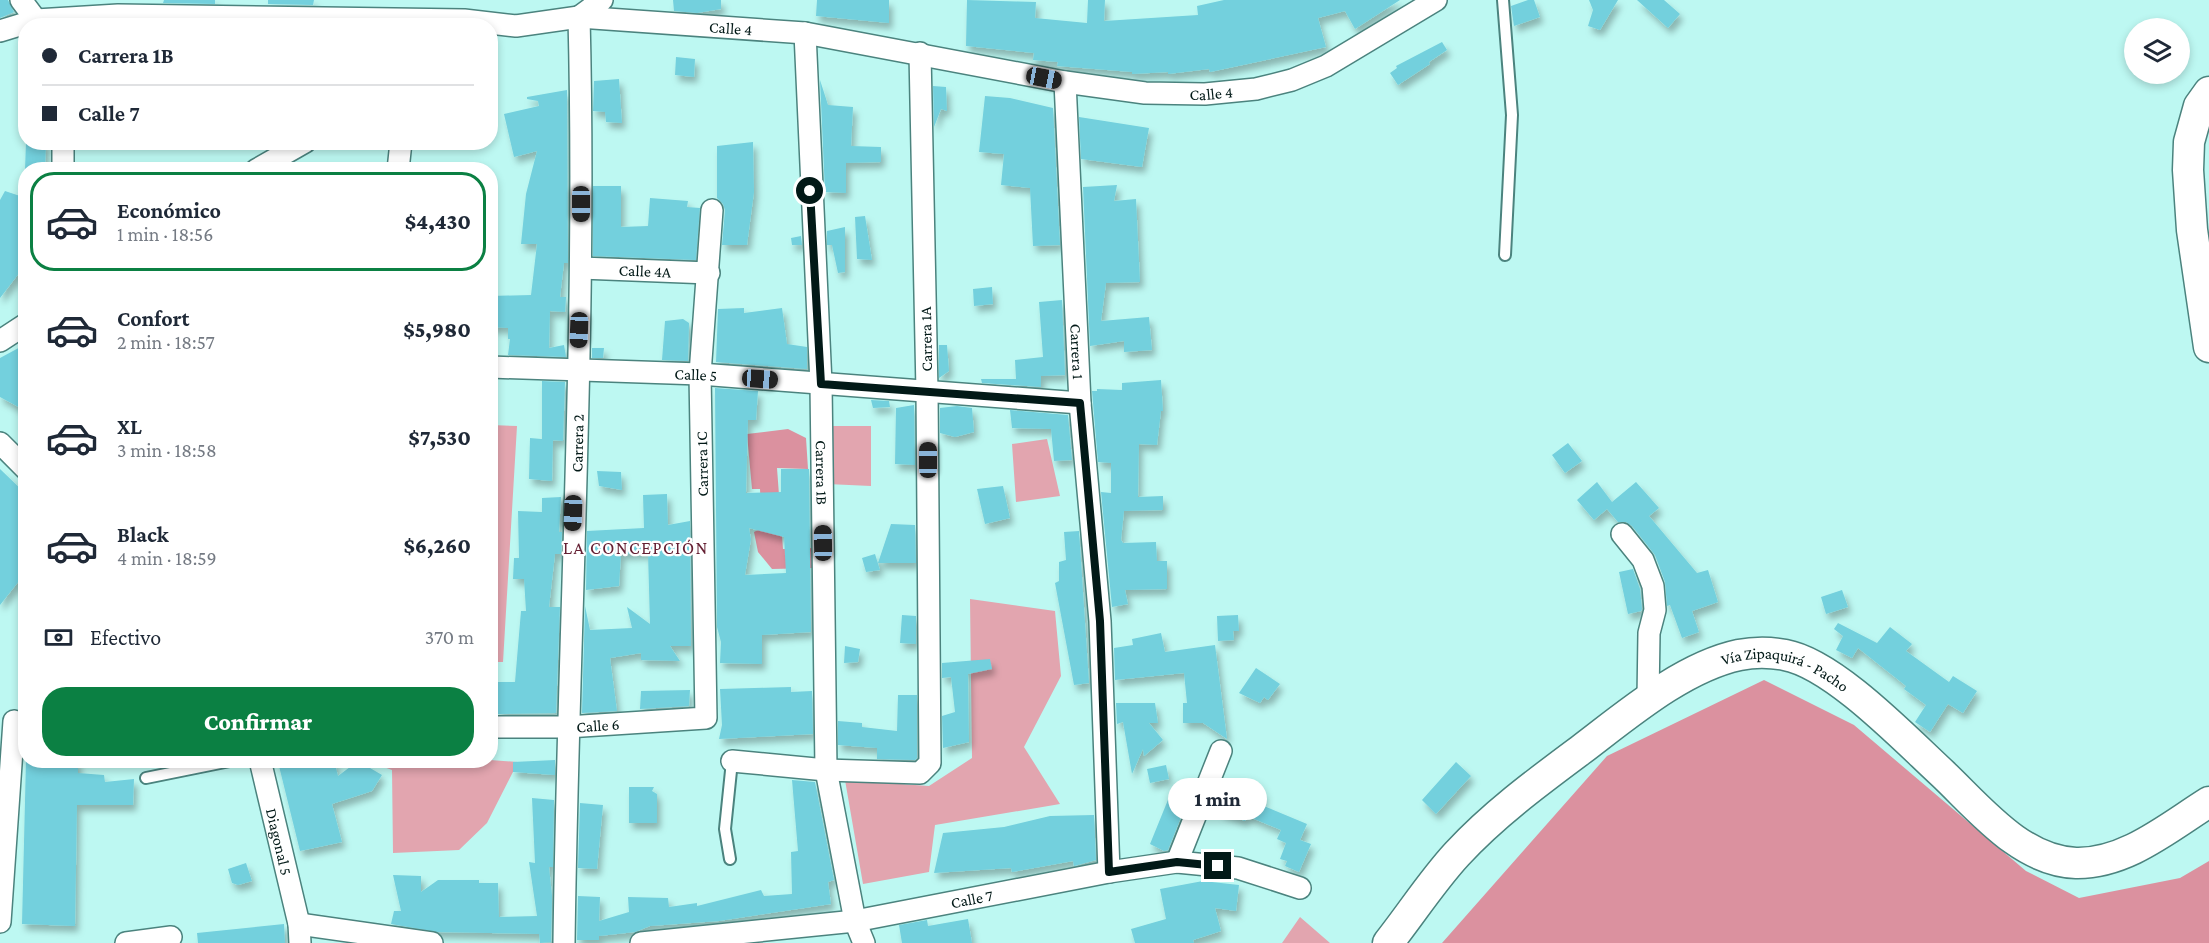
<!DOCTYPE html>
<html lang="es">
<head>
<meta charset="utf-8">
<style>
	body { margin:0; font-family:"Crimson Pro",serif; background:#f6f6f7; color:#1f2937; height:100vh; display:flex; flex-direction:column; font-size:22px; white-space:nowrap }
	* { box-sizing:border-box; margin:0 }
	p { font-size:20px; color:#747a83 }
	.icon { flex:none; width:33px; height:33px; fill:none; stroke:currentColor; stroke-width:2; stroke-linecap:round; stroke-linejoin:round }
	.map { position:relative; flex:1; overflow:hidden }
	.side { position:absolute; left:18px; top:162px; width:480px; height:606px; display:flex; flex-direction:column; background:#fff; border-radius:24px; box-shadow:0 3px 9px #0003 }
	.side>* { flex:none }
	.top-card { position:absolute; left:18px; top:18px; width:480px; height:132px; border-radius:24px; box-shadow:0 3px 9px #0003; display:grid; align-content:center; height:132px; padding:0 24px; background:#fff }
	.controls { position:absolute; left:2124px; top:18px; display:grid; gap:12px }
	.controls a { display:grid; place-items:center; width:66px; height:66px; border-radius:50%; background:#fff; box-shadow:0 3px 9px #0003; font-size:30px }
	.end { position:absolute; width:27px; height:27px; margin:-14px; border:8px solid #021917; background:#fff; box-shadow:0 0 0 3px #fff }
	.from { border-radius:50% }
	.bubble { position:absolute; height:42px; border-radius:21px; background:#fff; box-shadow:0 3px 9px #0003; font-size:20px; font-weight:800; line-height:42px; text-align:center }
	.car { position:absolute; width:18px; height:36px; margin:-18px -9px; border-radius:8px; box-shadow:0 0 4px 2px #0007; background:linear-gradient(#222 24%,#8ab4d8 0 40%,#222 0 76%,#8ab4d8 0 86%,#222 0) }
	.top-card b { display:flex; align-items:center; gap:21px; height:57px; font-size:22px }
	.top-card b+b { border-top:2px solid #e0e1e3 }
	.top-card i { width:15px; height:15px; background:#1f2937 }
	ul { padding:10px 0 0; list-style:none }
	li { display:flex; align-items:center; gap:18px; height:99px; margin:0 12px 9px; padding:0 12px; border:3px solid transparent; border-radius:24px }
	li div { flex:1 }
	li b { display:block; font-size:22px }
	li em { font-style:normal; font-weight:800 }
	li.on { border-color:#0b8043 }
	li>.icon { width:54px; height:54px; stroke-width:1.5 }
	.pay { display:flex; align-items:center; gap:15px; height:66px; padding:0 24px; font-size:22px }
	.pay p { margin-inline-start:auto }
	.cta { display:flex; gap:12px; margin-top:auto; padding:12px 24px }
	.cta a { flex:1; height:69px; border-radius:24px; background:#0b8043; color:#fff; font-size:24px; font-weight:800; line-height:69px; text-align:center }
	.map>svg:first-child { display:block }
	.green { fill:#e2a5af }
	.forest { fill:#db919f }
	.building { fill:#73d0dd; fill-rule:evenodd; filter:url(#shadow) }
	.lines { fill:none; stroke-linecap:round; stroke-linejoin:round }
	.service-casing { stroke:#4b837e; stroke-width:14 }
	.minor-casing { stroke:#4b837e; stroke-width:24 }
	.secondary-casing { stroke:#4b837e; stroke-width:33 }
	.service { stroke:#fff; stroke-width:10 }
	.minor { stroke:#fff; stroke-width:21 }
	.secondary { stroke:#fff; stroke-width:30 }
	.route { stroke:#021917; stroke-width:8 }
	.labels { text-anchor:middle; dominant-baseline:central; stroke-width:4.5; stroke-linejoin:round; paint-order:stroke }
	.street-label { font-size:16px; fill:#021917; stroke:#fff }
	.neighbourhood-label { font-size:18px; letter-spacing:1.5px; fill:#641f32; stroke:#fff }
</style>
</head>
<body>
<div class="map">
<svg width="2209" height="943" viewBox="0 0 2209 943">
	<defs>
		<filter id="shadow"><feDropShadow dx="3.5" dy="6" stdDeviation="3" flood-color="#0004"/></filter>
	</defs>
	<rect width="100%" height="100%" fill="#bdf8f2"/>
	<path class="green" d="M491,425L517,426L503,662H491Z
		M831,426H871V486L827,484Z
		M1047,439L1060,496L1016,502L1012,444Z
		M970,599L1055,611L1061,676L1024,747L1060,804L935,825L929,872L863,884L845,780L929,786L972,758Z
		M490,760L518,762L487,823L459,850L393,853L392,770L367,761Z
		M1300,917L1330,943H1282Z"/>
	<path class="forest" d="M788,429L806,438L808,469L777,468L783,549L814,548V568L772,569L758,552L754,532L762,528L760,489H752L747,434Z
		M1764,680L1854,725L2026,871L2079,898L2180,878L2209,861V943H1442L1607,756Z"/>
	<path class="building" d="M0,0H8L14,12L0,18Z
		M164,0H215V4L163,3Z
		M268,0H314L313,5L268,4Z
		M673,0H721V9L697,13L674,11Z
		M817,0H889V23L816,16Z
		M967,0L1036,2L1035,18L1087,23L1088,0H1105L1104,21L1198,15L1197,6L1224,0H1400L1355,29L1345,11L1318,18L1326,47L1210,72L1209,69L1168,74V72L1132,74V72L1057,66L1058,62L1033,60L1034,53L966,46Z
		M1528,0H1534L1540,17L1514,26L1511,6Z
		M1589,0H1618L1600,30L1588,26L1593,10Z
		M1637,0H1664L1680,14L1668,28Z
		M1442,42L1447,50L1429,62L1430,64L1398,85L1390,73L1397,68L1396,66Z
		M676,57L695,59L694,77L675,75Z
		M619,79L622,123L606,122L605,112L593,111L594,81Z
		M820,80L828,105L853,107L851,146L881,147V162L846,163V193L825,192Z
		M933,86L946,87L947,111L941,109L934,127Z
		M567,90L568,263H564L560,297H566L565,312L550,311L549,348L564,345L566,357L508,355L510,339H508V328L490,327V296L531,295L537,244H521L526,194L537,151L514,157L504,114L539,106L538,101L527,99V97Z
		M985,96L1010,98L1053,108L1060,245L1033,246L1030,188L1001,185L1004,154L979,152Z
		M1079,117L1149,128L1142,167L1081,159Z
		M26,142H46L45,170H25Z
		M753,142L754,192L747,245H722L725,210L723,204L717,198V146Z
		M1117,185L1114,201L1136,199L1140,282L1106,283L1101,321L1149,317L1152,350L1124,352V341L1090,346L1083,187Z
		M593,186H621V227L648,226L650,198L688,201L687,207L700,208L696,260L593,256Z
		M5,191L26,198V264L0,298V200Z
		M865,216L872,260L857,259L855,217Z
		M845,227V272L838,273L832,245H827V231Z
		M801,236L802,245H792L791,238Z
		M992,287L993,304L974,306L973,289Z
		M1062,300L1065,375L1041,376V387L982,383L981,379H1016L1015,360L1043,357L1039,302Z
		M744,308V313L782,308L787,344L807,347V369L716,362L718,309Z
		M683,319L689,323L688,361L662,360L665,321Z
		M26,344V411L0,397V358Z
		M939,345H947L949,371L939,378Z
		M592,348H604L603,358H592Z
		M1161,380L1163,411H1161L1157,445L1139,444L1138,497L1163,496V510L1124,511L1121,540L1123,543L1156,542L1157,561H1167V589L1125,590L1128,604L1112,607L1101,492L1111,493V463L1098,462L1092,391H1097V389L1122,390V383Z
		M542,381L565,382L563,441L542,439Z
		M715,388L758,391L756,420H748L746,493L781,492V469H809L811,632L762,635V664L720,663L721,642L717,627ZM749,528L784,537L786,573L745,575L751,539Z
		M871,400L889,401L890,407L873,408Z
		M914,405L915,465L895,464L896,408Z
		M957,406L972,408L974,432L955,437L940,433V408Z
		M1010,410L1068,415L1072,460L1054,461L1051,429L1012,428Z
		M530,438L553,440L552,481L529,479Z
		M1568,443L1582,461L1565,473L1552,455Z
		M0,469L26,494V572L0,605Z
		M597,471L621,472L622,490L599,486Z
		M1597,482L1612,502L1636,482L1659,508L1649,516L1697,573L1708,570L1718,602L1692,611L1699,632L1682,638L1670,605L1667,606L1665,582L1655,555L1632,526L1626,522H1618L1607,509L1594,520L1577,500Z
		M1003,486L1010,518L985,524L977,489Z
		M667,494L668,525L690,521L691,646H670L680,661L641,660V653L610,658L617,711L582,713L585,606L590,630L632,628L627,607L650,624L648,553L621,554L619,586L586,590L587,531L644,528L643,495Z
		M561,497L559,532H562L561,554H555L549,607H560L556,713L498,714V682H515L521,611H526L524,579H513L514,558H519L518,511L542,512V498Z
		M891,524L915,525L916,563H878Z
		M1079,531L1089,683L1074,685L1055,583L1059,581V562L1066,560L1064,532Z
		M875,554L880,570L866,572L862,558Z
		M1633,569L1640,589L1642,609L1641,611L1628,614L1619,572Z
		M1842,590L1848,607L1826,614L1821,597Z
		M902,615L916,616V644L900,643Z
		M1238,615L1239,631H1233L1234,640L1218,641L1217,616Z
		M1838,623L1877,643L1890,627L1912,644L1906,651L1949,682L1953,676L1977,691L1963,713L1948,704L1930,732L1915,722L1926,705L1904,689L1906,686L1858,648L1852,658L1836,650L1843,636L1834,629Z
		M1161,633L1165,652L1215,645L1227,739L1203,723H1183V703H1187L1184,673L1115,680L1114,648L1133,645L1132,639Z
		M845,646L860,649L858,662L844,663Z
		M990,659L992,669L968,674L969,742L943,748L942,716L955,712L951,677L942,678V663Z
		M1256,668L1280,684L1268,700L1264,697L1260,703L1239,693Z
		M791,687V692L812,691L813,734L719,739L722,725L720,689Z
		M690,690L689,706L640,709L641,691Z
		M898,695H917V758L915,760L877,759V748L838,745V721L862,723V727L897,731Z
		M1116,703H1155L1158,723H1149L1163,740L1144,756L1143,749L1132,774L1123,722L1117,724Z
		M26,760H78V773L104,775L105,782L134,779L133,805H77L75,926L22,924Z
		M291,760H334L338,776L358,761L382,775L372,791L332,804L342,842L300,851L278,762Z
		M555,760V775L513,772V762Z
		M1456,762L1471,776L1436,814L1422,800Z
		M1166,765L1169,779L1150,783L1147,769Z
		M792,780L815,782L834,880L828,882L831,904L719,921L650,926L635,932L599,936V940H577L578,896L600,897L599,921L629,912L628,897L668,898L669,907L697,903V906L761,890L764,896L792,894L791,852L798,851Z
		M629,787H654L652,791L657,794V823H629Z
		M1248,788L1263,794L1259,804L1307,824L1300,840L1311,844L1299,872L1285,866L1287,861L1280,859L1286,843L1277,839L1281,830L1247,816L1245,821L1220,812L1227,793L1244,799Z
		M1172,790L1176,809L1183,812L1168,850L1164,851L1150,844Z
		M532,798L554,800L553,867H549L552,896L551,942L540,943L539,934L437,932L391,924L394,911H401L393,875L421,876V892L438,880H479V883H498L499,917L537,916L529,862L535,863Z
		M580,803L603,805L597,869L578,868Z
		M1094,815L1096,860L1074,866L1073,861L1012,872L1011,868L934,873L943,833L1004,827L1050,816Z
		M246,863L252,881L238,885L232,883L228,869Z
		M1203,881L1239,885L1236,911L1215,908L1221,931L1193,940L1194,943H1135L1131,929L1166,919L1160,889Z
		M968,919L972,943H902L899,925L927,920L928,926Z
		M284,924L285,943H198L197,933Z"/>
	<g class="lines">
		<g class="service-casing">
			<path id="service" d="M1503,0L1512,115L1505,255
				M146,778L235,760
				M730,859L725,829L732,761"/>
		</g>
		<g class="minor-casing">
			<g id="minor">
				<path d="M21,0L36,20"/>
				<path id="s1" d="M0,31L36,20L118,15L464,20L516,26L579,17L805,33L1065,82L1145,93L1205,94L1256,89L1292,80L1326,66L1436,0"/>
				<path id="s2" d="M805,33L821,384L826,770L855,921L864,943"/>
				<path id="s3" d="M1065,82L1080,403L1100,621L1109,872"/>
				<path d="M63,170V142"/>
				<path d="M256,170L305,142"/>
				<path d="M398,170L401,142"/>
				<path id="s4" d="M581,268L709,273"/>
				<path d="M0,341L26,324"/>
				<path id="s5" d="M490,367L700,374L1080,403"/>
				<path d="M0,443L26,469"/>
				<path d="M1622,534L1643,560L1653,586L1655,610L1649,633L1648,699"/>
				<path id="s6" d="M490,727H567L706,718L700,374L712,210"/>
				<path id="s7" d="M260,760L299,924L300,943"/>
				<path d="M732,761L826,770L920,773L930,763L927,391L920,53"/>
				<path d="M1177,862L1221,751"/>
				<path d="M0,922L14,721"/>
				<path d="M299,924L432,943"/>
				<path d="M126,943L171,937"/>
				<path id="s8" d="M564,943C568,634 587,326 579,17L602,0"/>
				<path id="s9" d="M641,943L855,921L1109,872L1177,862L1238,868L1300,888"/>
			</g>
		</g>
		<g class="secondary-casing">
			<g id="secondary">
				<path d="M2209,92L2199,106L2189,142L2188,170L2192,230L2209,347"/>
				<path id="s10" d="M1388,943C1411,914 1432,881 1457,854C1494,814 1539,781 1582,749C1628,714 1683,667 1739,655C1754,652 1770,652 1785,655C1834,664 1906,740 1943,774C1980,809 2021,861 2076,863C2126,864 2169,827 2209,802"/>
			</g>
		</g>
		<use href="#service" class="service"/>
		<use href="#minor" class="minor"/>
		<use href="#secondary" class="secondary"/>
	</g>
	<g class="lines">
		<path class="route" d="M810,191L821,384L1080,403L1100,621L1109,872L1177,862L1218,866"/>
	</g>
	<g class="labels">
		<g class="street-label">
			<text stroke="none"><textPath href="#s1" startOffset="734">Calle 4</textPath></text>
			<text stroke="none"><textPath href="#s1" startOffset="1220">Calle 4</textPath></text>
			<text stroke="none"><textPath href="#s4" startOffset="64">Calle 4A</textPath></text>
			<text transform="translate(926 339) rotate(-91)">Carrera 1A</text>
			<text stroke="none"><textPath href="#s3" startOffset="270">Carrera 1</textPath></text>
			<text stroke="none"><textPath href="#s5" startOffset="206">Calle 5</textPath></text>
			<text stroke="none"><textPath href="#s8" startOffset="500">Carrera 2</textPath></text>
			<text transform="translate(702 464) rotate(-91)">Carrera 1C</text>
			<text stroke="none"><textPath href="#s2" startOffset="440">Carrera 1B</textPath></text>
			<text stroke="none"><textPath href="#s10" startOffset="510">Vía Zipaquirá - Pacho</textPath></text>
			<text stroke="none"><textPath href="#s6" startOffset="108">Calle 6</textPath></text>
			<text stroke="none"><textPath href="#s7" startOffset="84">Diagonal 5</textPath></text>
			<text stroke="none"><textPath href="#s9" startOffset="334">Calle 7</textPath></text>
		</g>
		<g class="neighbourhood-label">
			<text x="636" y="548">LA CONCEPCIÓN</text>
		</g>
	</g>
</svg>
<div class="controls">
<a><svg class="icon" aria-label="layers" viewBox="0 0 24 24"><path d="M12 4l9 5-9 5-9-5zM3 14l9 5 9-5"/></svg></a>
</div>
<i class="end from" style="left:810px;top:191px"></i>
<i class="end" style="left:1218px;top:866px"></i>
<div class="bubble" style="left:1168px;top:778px;width:99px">1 min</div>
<i class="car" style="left:1044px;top:78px;rotate:101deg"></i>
<i class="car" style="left:581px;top:204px;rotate:180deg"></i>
<i class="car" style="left:579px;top:330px;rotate:182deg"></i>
<i class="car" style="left:760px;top:379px;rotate:94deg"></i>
<i class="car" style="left:928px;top:460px;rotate:0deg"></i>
<i class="car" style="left:573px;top:513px;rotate:182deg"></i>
<i class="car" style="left:823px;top:543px;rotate:359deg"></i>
<div class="top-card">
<b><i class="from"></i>Carrera 1B</b>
<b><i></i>Calle 7</b>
</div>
<section class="side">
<ul>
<li class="on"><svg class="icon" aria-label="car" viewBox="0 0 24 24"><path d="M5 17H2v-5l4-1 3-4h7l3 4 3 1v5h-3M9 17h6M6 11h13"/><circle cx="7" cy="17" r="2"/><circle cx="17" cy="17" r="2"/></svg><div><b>Económico</b><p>1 min · 18:56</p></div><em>$4,430</em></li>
<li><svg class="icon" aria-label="car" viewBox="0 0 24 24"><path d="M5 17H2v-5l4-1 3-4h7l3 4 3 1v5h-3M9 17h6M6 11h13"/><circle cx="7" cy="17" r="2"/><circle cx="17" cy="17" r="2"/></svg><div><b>Confort</b><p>2 min · 18:57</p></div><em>$5,980</em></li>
<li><svg class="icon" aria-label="car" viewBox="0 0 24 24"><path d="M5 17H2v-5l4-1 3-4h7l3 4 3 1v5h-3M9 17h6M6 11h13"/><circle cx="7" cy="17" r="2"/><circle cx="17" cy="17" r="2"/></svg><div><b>XL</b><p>3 min · 18:58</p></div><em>$7,530</em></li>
<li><svg class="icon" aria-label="car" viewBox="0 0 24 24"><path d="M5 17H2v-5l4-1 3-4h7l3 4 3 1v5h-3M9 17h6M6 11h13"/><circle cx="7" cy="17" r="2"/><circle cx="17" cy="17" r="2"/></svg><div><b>Black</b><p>4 min · 18:59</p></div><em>$6,260</em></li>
</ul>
<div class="pay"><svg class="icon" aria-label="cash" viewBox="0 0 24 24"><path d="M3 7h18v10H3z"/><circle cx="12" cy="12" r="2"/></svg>Efectivo<p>370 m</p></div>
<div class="cta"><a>Confirmar</a></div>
</section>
</div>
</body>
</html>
